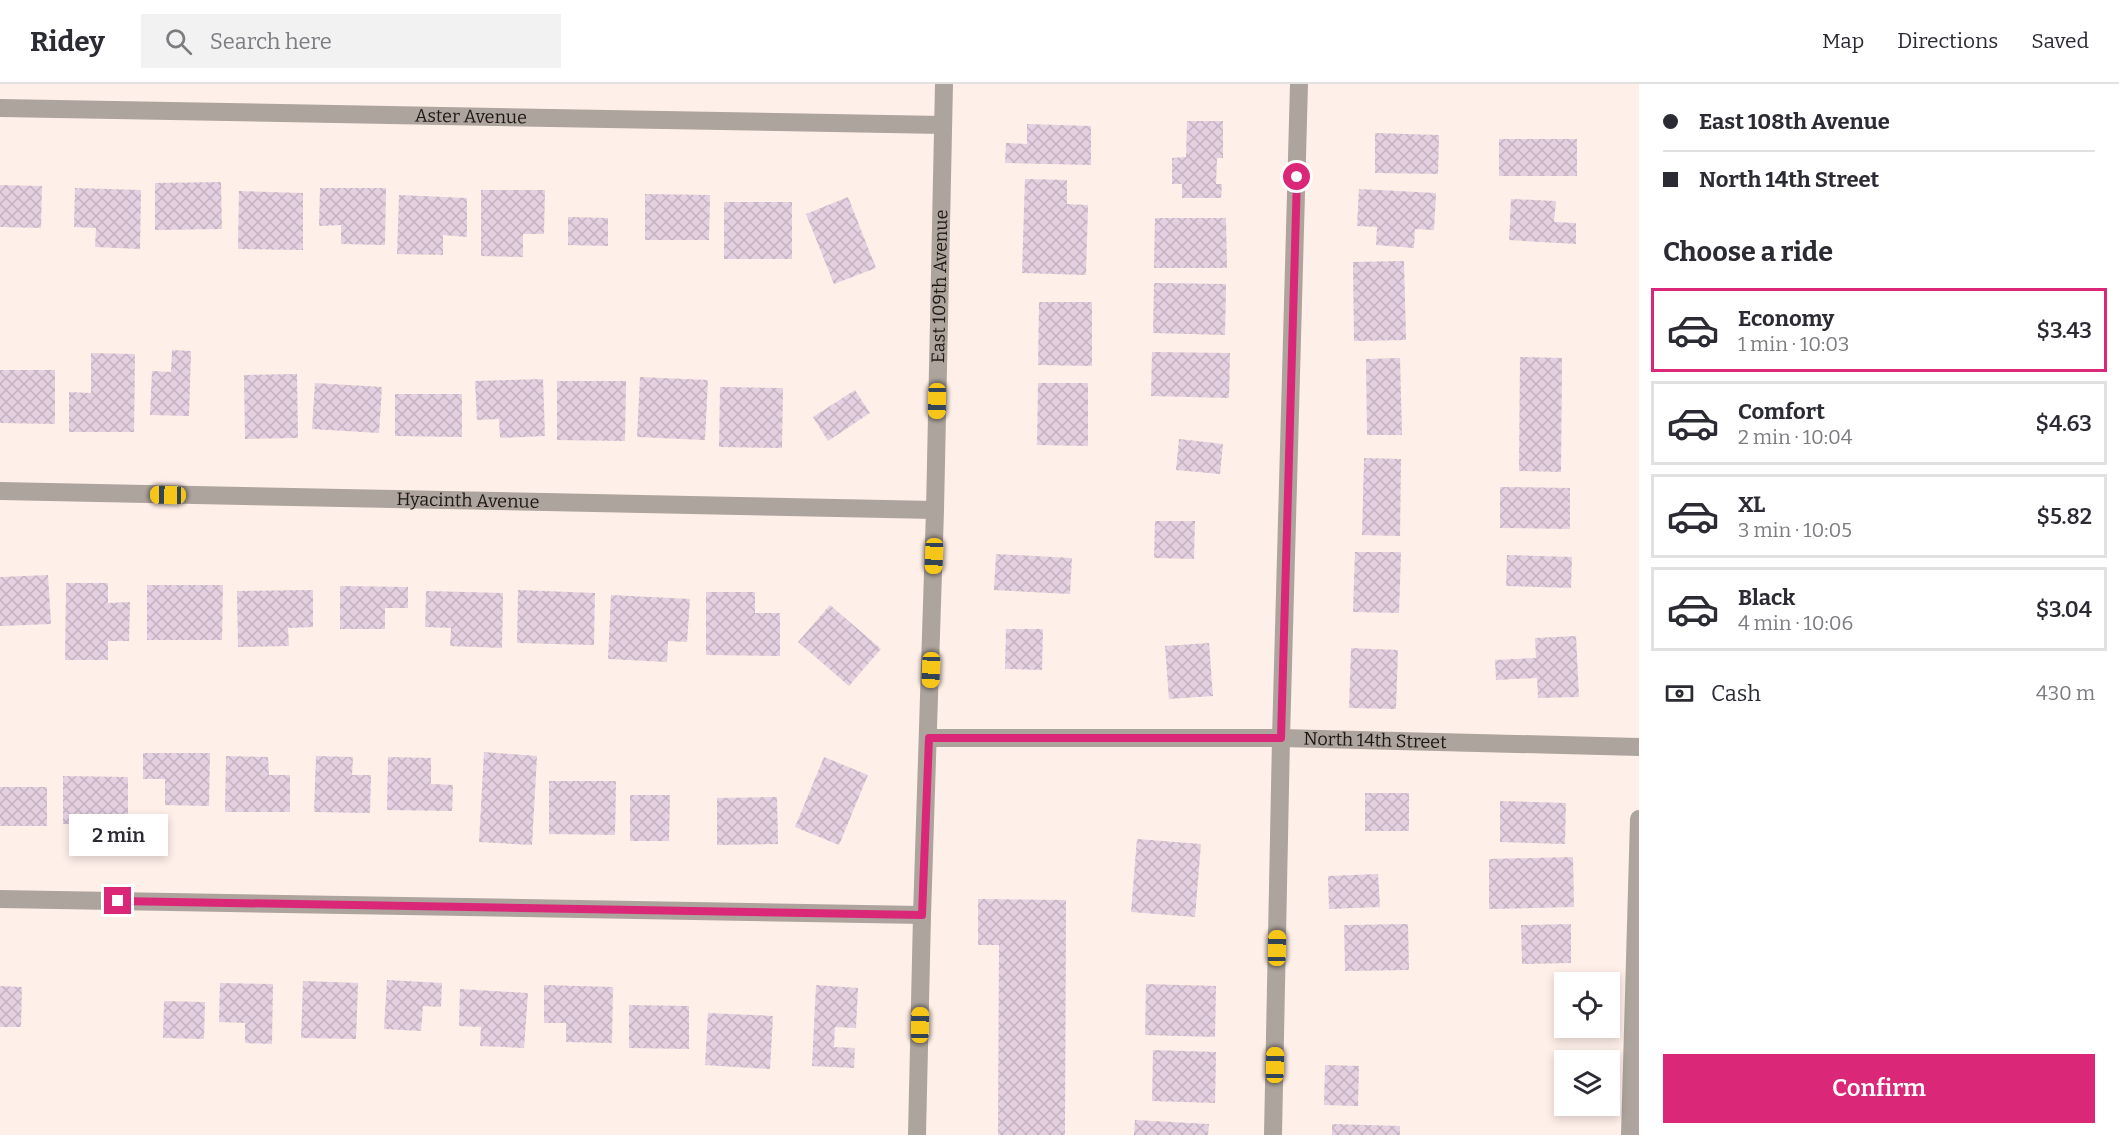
<!DOCTYPE html>
<html lang="en">
<head>
<meta charset="utf-8">
<style>
	body { margin:0; font-family:Bitter,serif; background:#f2f2f3; color:#2b2b33; height:100vh; display:flex; flex-direction:column; font-size:22px; white-space:nowrap }
	* { box-sizing:border-box; margin:0 }
	p { font-size:20px; color:#7c7c81 }
	.icon { flex:none; width:33px; height:33px; fill:none; stroke:currentColor; stroke-width:2; stroke-linecap:round; stroke-linejoin:round }
	.map { position:relative; flex:1; overflow:hidden }
	.drawer { display:flex; flex-direction:column; background:#fff; width:480px }
	.drawer>* { flex:none }
	.top-card { display:grid; align-content:center; height:132px; padding:0 24px; background:#fff }
	.buttons { position:absolute; left:1554px; top:888px; display:grid; gap:12px }
	.buttons a { display:grid; place-items:center; width:66px; height:66px; border-radius:0px; background:#fff; box-shadow:0 3px 9px #0003; font-size:30px }
	.end { position:absolute; width:27px; height:27px; margin:-14px; border:8px solid #db2777; background:#fff; box-shadow:0 0 0 3px #fff }
	.from { border-radius:50% }
	.bubble { position:absolute; height:42px; border-radius:0px; background:#fff; box-shadow:0 3px 9px #0003; font-size:20px; font-weight:600; line-height:42px; text-align:center }
	.car { position:absolute; width:18px; height:36px; margin:-18px -9px; border-radius:8px; box-shadow:0 0 4px 2px #0007; background:linear-gradient(#f5c518 24%,#345 0 40%,#f5c518 0 76%,#345 0 86%,#f5c518 0) }
	.top-card b { display:flex; align-items:center; gap:21px; height:57px; font-size:22px }
	.top-card b+b { border-top:2px solid #e1e1e2 }
	.top-card i { width:15px; height:15px; background:#2b2b33 }
	ul { padding:0; list-style:none }
	li { display:flex; align-items:center; gap:18px; height:84px; margin:0 12px 9px; padding:0 12px; border:3px solid #e1e1e2; border-radius:0px }
	li div { flex:1 }
	li b { display:block; font-size:22px }
	li em { font-style:normal; font-weight:600 }
	li.active { border-color:#db2777 }
	li>.icon { width:54px; height:54px; stroke-width:1.5 }
	h2 { padding:0 24px; font-size:27px; line-height:72px }
	.pay { display:flex; align-items:center; gap:15px; height:66px; padding:0 24px; font-size:22px }
	.pay p { margin-inline-start:auto }
	.button { display:flex; gap:12px; margin-top:auto; padding:12px 24px }
	.button a { flex:1; height:69px; border-radius:0px; background:#db2777; color:#fff; font-size:24px; font-weight:600; line-height:69px; text-align:center }
	header { display:flex; align-items:center; gap:36px; box-sizing:border-box; height:84px; padding:0 30px; background:#fff; border-bottom:2px solid #e1e1e2 }
	header strong { font-size:28px }
	nav { display:flex; gap:33px; margin-inline-start:auto; font-size:21px }
	.search { width:420px; height:54px; background:#f2f2f3; display:flex; align-items:center; gap:15px; box-sizing:border-box; padding:0 21px; border-radius:0px; color:#7c7c81; font-size:22px }
	main { display:flex; flex:1; min-height:0 }
	.map>svg:first-child { display:block }
	.building { fill:url(#building-cross-hatch) }
	.lines { fill:none; stroke-linecap:round; stroke-linejoin:round }
	.minor { stroke:#ada49d; stroke-width:18 }
	.tertiary { stroke:#ada49d; stroke-width:18 }
	.route { stroke:#db2777; stroke-width:8 }
	.labels { text-anchor:middle; dominant-baseline:central; stroke-width:4.5; stroke-linejoin:round; paint-order:stroke }
	.street-label { font-size:18px; fill:#1e1612; stroke:#fff }
</style>
</head>
<body>
<header>
<strong>Ridey</strong>
<div class="search"><svg class="icon" aria-label="search" viewBox="0 0 24 24"><circle cx="10" cy="10" r="6"/><path d="M15 15l6 6"/></svg>Search here</div>
<nav><a>Map</a><a>Directions</a><a>Saved</a></nav>
</header>
<main>
<div class="map">
<svg width="1639" height="1051" viewBox="0 0 1639 1051">
	<defs>
		<pattern id="building-cross-hatch" width="8" height="8" patternUnits="userSpaceOnUse" patternTransform="scale(1.5)"><rect width="8" height="8" fill="#e4d0e0"/><path d="M0 0l8 8M0 8l8-8" fill="none" stroke="#c3b2bf"/></pattern>
	</defs>
	<rect width="100%" height="100%" fill="#ffefe9"/>
	<path class="building" d="M1187,37H1223V74H1217L1216,100H1222L1221,114H1182V100H1172V74L1186,73Z
		M1027,40L1091,42V81L1005,79L1006,59L1027,60Z
		M1375,49L1439,51L1438,90L1375,89Z
		M1499,55H1577V92H1499Z
		M1025,95L1067,96V120L1088,121L1086,191L1022,189Z
		M221,98L222,145L155,146V99Z
		M0,101L42,102L41,144L0,143Z
		M75,104L141,106L140,165L95,163L96,144L74,143Z
		M320,104H386L385,161L341,160V141L319,142Z
		M1359,105L1436,109L1434,146L1415,145L1414,164L1376,161L1377,143L1357,142Z
		M481,106H545L544,150H523V173L481,172Z
		M239,107L303,109V166L238,165Z
		M645,110L710,111L709,156H645Z
		M399,111L467,114V153L443,151V171L397,170Z
		M848,113L876,184L834,200L806,130Z
		M1511,115L1556,117L1554,138L1576,139V160L1509,156Z
		M724,118H792V175H724Z
		M568,133L608,134V162L568,161Z
		M1155,134H1226L1227,184H1154Z
		M1404,177L1406,256L1354,257L1353,178Z
		M1154,199L1226,200L1225,251L1153,249Z
		M1039,218H1092V282L1038,281Z
		M172,266L191,267L189,332L150,331L152,287L171,288Z
		M1152,268L1230,269L1229,314L1151,312Z
		M91,269L135,270L134,348H69V308L91,309Z
		M1520,273L1562,274L1561,388L1519,387Z
		M1400,274L1402,351H1367L1366,275Z
		M0,286H55V340L0,339Z
		M297,290L298,354L245,355L244,291Z
		M640,293L708,296L705,356L637,353Z
		M543,295L545,352L500,354L499,335L477,336L475,297Z
		M557,297H626L625,357L557,356Z
		M315,299L382,303L379,349L312,345Z
		M1038,299H1088V362L1037,361Z
		M720,303L783,304L782,364L719,363Z
		M855,306L870,329L828,357L813,333Z
		M395,310H462V353L395,352Z
		M1179,355L1223,360L1220,390L1176,386Z
		M1364,374L1401,375L1400,452L1362,451Z
		M1500,403L1570,404V445L1500,444Z
		M1155,437H1195L1194,475L1154,474Z
		M1355,468H1401L1399,529L1353,528Z
		M996,470L1072,474L1070,510L994,506Z
		M1507,471L1572,473L1571,504L1506,502Z
		M48,491L51,540L0,542V493Z
		M66,499H108V519L130,518L129,557H108V576H65Z
		M147,501H223L222,556H147Z
		M340,502L408,503V524H385V545H340Z
		M313,506V543L288,544L289,562L238,563L237,507Z
		M518,506L595,509L594,561L517,559Z
		M426,507L503,509L502,564L450,562L451,544L425,543Z
		M706,508H755V529H780V572L706,571Z
		M611,511L690,515L687,558L668,557L667,578L608,575Z
		M830,521L881,565L849,602L798,558Z
		M1006,545H1043L1042,586L1005,585Z
		M1576,552L1579,613L1538,614L1537,594L1496,596L1495,576L1536,574L1535,554Z
		M1209,559L1213,612L1169,615L1165,562Z
		M1351,564L1398,566L1396,625L1349,624Z
		M484,668L537,672L532,761L479,758Z
		M143,669H210L209,722L165,721V695H143Z
		M226,672L268,673L269,691H290V728H225Z
		M316,672L353,673L352,691H371L370,729L314,728Z
		M388,673L431,674V700L453,701L452,727L387,726Z
		M824,673L868,691L839,761L795,743Z
		M63,692L128,693V740H63Z
		M549,697H616L615,751L549,750Z
		M0,703H47V742H0Z
		M1365,709H1409V747H1365Z
		M630,711H670L669,757H630Z
		M777,713L778,760L717,761V714Z
		M1500,717L1566,719L1565,760L1500,758Z
		M1137,755L1201,760L1195,833L1131,828Z
		M1573,773L1574,823L1489,825V775Z
		M1378,790L1380,823L1329,825L1328,792Z
		M978,815L1066,816L1065,1051H998L999,861H978Z
		M1408,840L1409,886L1345,887L1344,841Z
		M1571,840V879L1522,880L1521,841Z
		M387,896L442,899L441,923L423,922L421,947L384,945Z
		M303,897L358,899L356,955L301,954Z
		M220,899L273,900L272,960L245,959V939L219,938Z
		M1146,900L1216,902L1215,953L1145,951Z
		M544,901L613,903L612,959L566,958V939H544Z
		M816,901L858,904L856,944L835,943L834,963L855,964L854,984L812,982Z
		M0,902L22,903L21,943H0Z
		M460,905L528,909L524,964L480,962L481,943L459,942Z
		M164,917L205,918L204,955L163,954Z
		M629,921L689,922V965L629,964Z
		M708,929L773,932L770,985L705,981Z
		M1153,966L1216,968L1215,1019L1152,1017Z
		M1325,981L1359,982L1358,1022L1324,1021Z
		M1135,1036L1209,1040L1208,1051H1134Z
		M1332,1040L1400,1042V1051H1332Z"/>
	<g class="lines">
		<g class="minor">
			<path id="s1" d="M0,24L943,41"/>
			<path id="s2" d="M0,407L935,426"/>
			<path id="s3" d="M929,654H1281L1639,663"/>
			<path d="M0,815L922,831"/>
			<path d="M1273,1051L1281,654L1299,0"/>
			<path d="M1630,1051L1639,735"/>
		</g>
		<path class="tertiary" id="s4" d="M917,1051L922,831L935,426L944,0"/>
	</g>
	<g class="lines">
		<path class="route" d="M118,817L922,831L929,654H1281L1297,93"/>
	</g>
	<g class="labels">
		<g class="street-label">
			<text stroke="none"><textPath href="#s1" startOffset="471">Aster Avenue</textPath></text>
			<text stroke="none"><textPath href="#s4" startOffset="849">East 109th Avenue</textPath></text>
			<text stroke="none"><textPath href="#s2" startOffset="468">Hyacinth Avenue</textPath></text>
			<text stroke="none"><textPath href="#s3" startOffset="446">North 14th Street</textPath></text>
		</g>
	</g>
</svg>
<div class="buttons">
<a><svg class="icon" aria-label="locate" viewBox="0 0 24 24"><circle cx="12" cy="12" r="6"/><path d="M12 2v4M12 18v4M2 12h4M18 12h4"/></svg></a>
<a><svg class="icon" aria-label="layers" viewBox="0 0 24 24"><path d="M12 4l9 5-9 5-9-5zM3 14l9 5 9-5"/></svg></a>
</div>
<i class="end from" style="left:1297px;top:93px"></i>
<i class="end" style="left:118px;top:817px"></i>
<div class="bubble" style="left:69px;top:730px;width:99px">2 min</div>
<i class="car" style="left:937px;top:317px;rotate:181deg"></i>
<i class="car" style="left:168px;top:411px;rotate:271deg"></i>
<i class="car" style="left:934px;top:472px;rotate:182deg"></i>
<i class="car" style="left:931px;top:586px;rotate:182deg"></i>
<i class="car" style="left:1277px;top:864px;rotate:1deg"></i>
<i class="car" style="left:920px;top:941px;rotate:1deg"></i>
<i class="car" style="left:1275px;top:981px;rotate:1deg"></i>
</div>
<section class="drawer">
<div class="top-card">
<b><i class="from"></i>East 108th Avenue</b>
<b><i></i>North 14th Street</b>
</div>
<h2>Choose a ride</h2>
<ul>
<li class="active"><svg class="icon" aria-label="car" viewBox="0 0 24 24"><path d="M5 17H2v-5l4-1 3-4h7l3 4 3 1v5h-3M9 17h6M6 11h13"/><circle cx="7" cy="17" r="2"/><circle cx="17" cy="17" r="2"/></svg><div><b>Economy</b><p>1 min · 10:03</p></div><em>$3.43</em></li>
<li><svg class="icon" aria-label="car" viewBox="0 0 24 24"><path d="M5 17H2v-5l4-1 3-4h7l3 4 3 1v5h-3M9 17h6M6 11h13"/><circle cx="7" cy="17" r="2"/><circle cx="17" cy="17" r="2"/></svg><div><b>Comfort</b><p>2 min · 10:04</p></div><em>$4.63</em></li>
<li><svg class="icon" aria-label="car" viewBox="0 0 24 24"><path d="M5 17H2v-5l4-1 3-4h7l3 4 3 1v5h-3M9 17h6M6 11h13"/><circle cx="7" cy="17" r="2"/><circle cx="17" cy="17" r="2"/></svg><div><b>XL</b><p>3 min · 10:05</p></div><em>$5.82</em></li>
<li><svg class="icon" aria-label="car" viewBox="0 0 24 24"><path d="M5 17H2v-5l4-1 3-4h7l3 4 3 1v5h-3M9 17h6M6 11h13"/><circle cx="7" cy="17" r="2"/><circle cx="17" cy="17" r="2"/></svg><div><b>Black</b><p>4 min · 10:06</p></div><em>$3.04</em></li>
</ul>
<div class="pay"><svg class="icon" aria-label="cash" viewBox="0 0 24 24"><path d="M3 7h18v10H3z"/><circle cx="12" cy="12" r="2"/></svg>Cash<p>430 m</p></div>
<div class="button"><a>Confirm</a></div>
</section>
</main>
</body>
</html>
